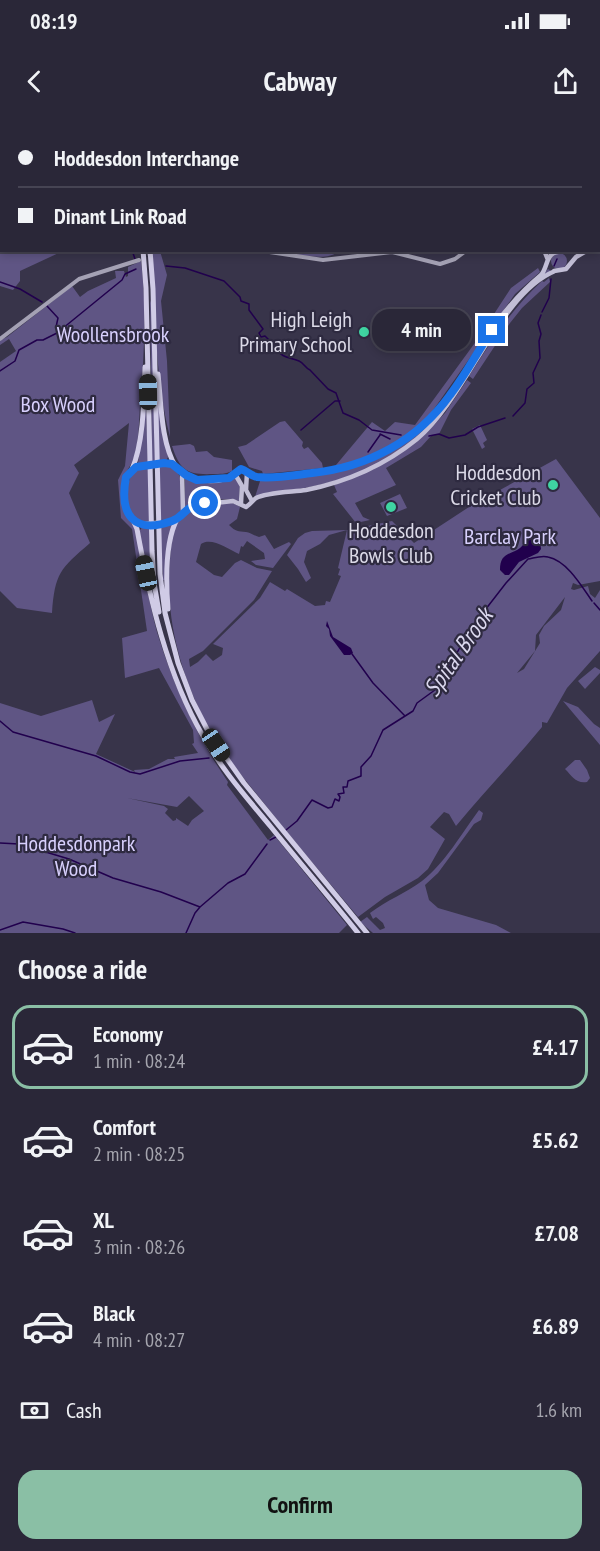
<!DOCTYPE html>
<html lang="en">
<head>
<meta charset="utf-8">
<style>
	body { margin:0; font-family:"PT Sans Narrow",sans-serif; background:#322f40; color:#f1f3f6; height:100vh; display:flex; flex-direction:column; font-size:22px; white-space:nowrap }
	* { box-sizing:border-box; margin:0 }
	p { font-size:20px; color:#a5a5ae }
	.icon { flex:none; width:33px; height:33px; fill:none; stroke:currentColor; stroke-width:2; stroke-linecap:round; stroke-linejoin:round }
	.map { position:relative; height:813px; overflow:hidden }
	.panel { display:flex; flex-direction:column; background:#2a2738; flex:1 }
	.panel>* { flex:none }
	.guide { position:absolute; left:0px; top:0px; width:600px; height:132px; box-shadow:0 3px 9px #0003,0 0 0 2px #464453; display:grid; align-content:center; height:132px; padding:0 18px; background:#2a2738 }
	.end { position:absolute; width:27px; height:27px; margin:-14px; border:8px solid #1a73e8; background:#fff; box-shadow:0 0 0 3px #fff }
	.from { border-radius:50% }
	.bubble { position:absolute; height:42px; border-radius:18px; background:#2a2738; box-shadow:0 3px 9px #0003,0 0 0 2px #464453; font-size:20px; font-weight:700; line-height:42px; text-align:center }
	.car { position:absolute; width:18px; height:36px; margin:-18px -9px; border-radius:8px; box-shadow:0 0 4px 2px #0007; background:linear-gradient(#222 24%,#8ab4d8 0 40%,#222 0 76%,#8ab4d8 0 86%,#222 0) }
	.guide b { display:flex; align-items:center; gap:21px; height:57px; font-size:22px }
	.guide b+b { border-top:2px solid #464453 }
	.guide i { width:15px; height:15px; background:#f1f3f6 }
	ul { padding:0; list-style:none }
	li { display:flex; align-items:center; gap:18px; height:84px; margin:0 12px 9px; padding:0 6px; border:3px solid transparent; border-radius:18px }
	li div { flex:1 }
	li b { display:block; font-size:22px }
	li em { font-style:normal; font-weight:700 }
	li.active { border-color:#8abfa5 }
	li>.icon { width:54px; height:54px; stroke-width:1.5 }
	h2 { padding:0 18px; font-size:27px; line-height:72px }
	.pay { display:flex; align-items:center; gap:15px; height:66px; padding:0 18px; font-size:22px }
	.pay p { margin-inline-start:auto }
	.button { display:flex; gap:12px; margin-top:auto; padding:12px 18px }
	.button a { flex:1; height:69px; border-radius:18px; background:#8abfa5; color:#111; font-size:24px; font-weight:700; line-height:69px; text-align:center }
	.status { display:flex; justify-content:space-between; align-items:center; height:42px; padding:0 30px; background:#2a2738; direction:ltr }
	.status svg { height:16px; fill:currentColor }
	header { display:flex; justify-content:space-between; align-items:center; height:78px; padding:0 18px; background:#2a2738; font-size:27px; font-weight:700 }
	.map>svg:first-child { display:block }
	.green { fill:#5f5584; fill-rule:evenodd }
	.water { fill:#21004d }
	.lines { fill:none; stroke-linecap:round; stroke-linejoin:round }
	.stream { stroke:#21004d; stroke-width:1.5 }
	.secondary-tunnel { stroke:#514d62; stroke-width:4; stroke-dasharray:4 2; stroke-linecap:butt }
	.tertiary { stroke:#7d7b87; stroke-width:3 }
	.secondary { stroke:#a4a1b4; stroke-width:4 }
	.primary { stroke:#c2bed6; stroke-width:4.5 }
	.trunk { stroke:#d0cbe6; stroke-width:5 }
	.primary-bridge { stroke:#c2bed6; stroke-width:4.5 }
	.route { stroke:#1a73e8; stroke-width:8 }
	.poi-dot { fill:#3fd4a2; stroke:#2e2a40; stroke-width:2 }
	.labels { text-anchor:middle; dominant-baseline:central; stroke-width:4.5; stroke-linejoin:round; paint-order:stroke }
	.poi-label { font-size:22px; fill:#dcdae8; stroke:#2e2a40; text-anchor:end }
	.park-label { font-size:22px; fill:#d8d0fd; stroke:#2e2a40 }
	.water-label { font-size:24px; font-style:italic; fill:#dbd8ee; stroke:#2e2a40 }
</style>
</head>
<body>
<div class="status"><b>08:19</b><svg viewBox="0 0 49 12"><path d="M0 12V9h3v3zM5 12V6h3v6zM10 12V3h3v9zM15 12V0h3v12zM26 1h20v11H26zM47 4h2v5h-2z"/></svg></div>
<header><svg class="icon" aria-label="back" viewBox="0 0 24 24"><path d="M15 5l-7 7 7 7"/></svg>Cabway<svg class="icon" aria-label="share" viewBox="0 0 24 24"><path d="M12 15V3M7 8l5-5 5 5M5 13v7h14v-7"/></svg></header>
<div class="map">
<svg width="600" height="813" viewBox="0 0 600 813">
	<rect width="100%" height="100%" fill="#38344a"/>
	<path class="green" d="M0,0L96,1L2,2V130L63,131L20,151V161L13,170L0,166Z
		M157,131H160L167,155L161,181L167,241L170,317C155,257 155,195 152,134Z
		M274,131H338C329,143 289,133 274,131Z
		M551 141a8 8 0 1 1 16 0a8 8 0 1 1-16 0Z
		M141,141C147,188 144,237 140,285C139,300 139,316 136,331C134,344 123,352 123,365C122,388 123,389 135,408C142,443 148,478 157,512C173,565 197,617 228,662L227,665L268,720L274,715L347,805L339,813H0V583L41,596L92,580L99,602L115,594L96,634L135,652L134,650L149,649L168,639H175L174,637L198,633L192,624L194,623L193,610L159,548L125,558L122,518L147,511L132,409L121,398L118,360L125,346L129,303L74,345L79,353L69,373L90,423C60,449 55,453 52,493L17,488L0,471V242L16,231L9,219L0,225V220L7,217L72,166L80,177L88,171L116,158L115,151H124L126,157L128,156V147ZM189,676L204,691L192,700L188,706L176,698V700L173,701L165,693L168,689L164,686L127,678L177,687Z
		M538,148L540,152L515,174L429,296L407,316L383,331L358,341L336,347V345L372,302L385,311L395,302L415,305L477,220L511,168Z
		M548,149L551,151C513,172 488,222 465,257C449,282 432,305 409,324C380,347 342,361 305,368C288,371 271,372 255,377L261,358C335,354 400,344 448,280C468,254 482,225 501,199C510,187 520,175 531,165C537,159 543,155 548,149Z
		M549,158L550,162L522,188L510,203L473,259L469,256C491,222 511,189 542,161L544,162Z
		M150,180L152,186L155,342L152,343Z
		M467,260L471,263L451,290L439,314L431,316L421,327L386,348L396,365L355,383L363,397L370,400L356,403L333,374L337,372L334,365L374,349L433,306L445,293Z
		M157,282L169,335L166,341L159,342Z
		M144,287H146L148,343H138Z
		M285,301L303,322L302,326L304,329L308,327L322,343L323,348L263,354L262,351L249,347L238,327L246,325L280,302Z
		M480,305L487,320L483,323L485,327L482,329L472,309Z
		M190,324L194,326L196,332L207,331L214,337L232,340V351C226,354 220,354 213,354C188,355 180,351 172,326Z
		M556,339L600,398V461L578,465L573,463L571,469L574,470L588,466L590,474L595,478L600,470V531L567,568L547,603L542,602V607C514,641 484,672 456,706L449,694L444,692L430,707L445,719L428,749L418,758L385,777L358,797C325,757 291,718 259,677C239,652 218,628 204,599C179,550 165,495 170,440C172,414 172,394 201,386C212,383 231,379 240,387L237,399L229,405C236,412 238,411 246,412C250,412 254,416 259,417L265,415L274,429L289,422L291,424L273,448L256,445L251,441L265,439L264,433L247,421L243,427L241,426L239,434C227,429 212,417 201,424L196,442L214,455L222,457L235,443L241,440L257,448L272,451L254,480L203,531L189,539L190,547L198,542L206,534L213,541L222,535L223,528L213,524L260,478L270,462L285,471L287,469L315,486L325,485L326,481L330,482L341,456L338,455L340,449L338,448L347,410L329,415L320,424L307,431L304,442L311,458L306,462L298,449L287,435L298,418L305,413L312,411L348,410L392,401L414,423L469,387ZM565,477L561,490L544,506L539,515L540,523L524,549L517,553L535,531L536,515Z
		M166,345C186,349 181,373 182,389L173,399L160,400L159,346Z
		M148,347L150,401C122,405 123,367 134,350Z
		M185,356L201,362L234,357L240,364L239,381C223,376 200,382 185,389Z
		M400,374L407,388L387,396L380,383Z
		M172,404L165,460H163L160,406Z
		M142,407H149L151,452L147,453L139,412Z
		M595,547L600,550V553L585,569L578,561Z
		M563,581L578,587L594,604L600,608V625Z
		M575,640H580L587,650L590,658L587,662C576,664 572,656 565,649Z
		M479,690L483,693L481,700L474,704L438,753L425,765L429,780L438,788L496,805L511,813H373L360,802L367,797L380,810L385,808L383,803L376,797L373,799L370,793C387,780 406,773 422,761C445,743 462,713 479,690Z"/>
	<path class="water" d="M532,418L540,422L541,429L538,433L519,442L509,455H505L500,450C500,436 506,435 517,430C523,427 525,420 532,418Z
		M327,501L333,517L351,528L353,533L350,535H344L330,516L329,509L326,506Z"/>
	<g class="lines">
		<path class="stream" d="M17,0V2
			M0,12L2,11
			M598,103H600
			M132,130L135,139
			M166,146L185,148L224,161L240,177L241,181L249,184V190L263,209L259,213L261,217L265,216L269,220L268,223L271,232L275,229C283,238 289,237 299,241C304,243 305,248 310,250L328,269L336,273L343,293L359,300L372,310L401,315
			M554,146L557,139
			M0,162L20,169L42,182
			M47,186L58,198L56,207L59,212
			M542,192L549,178L551,159
			M0,251L15,241L19,230L37,220H43L57,213L122,160L125,154L136,149
			M513,296L525,283L527,269L534,263L533,253L540,238L539,221L541,214L538,203L541,195
			M301,310L335,281H340
			M380,314L390,319
			M429,316L439,314L449,318L465,315L478,307L505,298
			M368,332L380,315
			M594,483L600,490
			M352,534L373,563L405,596
			M0,601L13,612L96,636L130,652L140,654L180,641L209,638
			M286,710L297,701L312,680L328,688L332,687L335,679L339,681L340,677L338,674L344,673L343,667H347L348,661L361,656V647L371,636L383,610L413,591L417,583L439,567L468,512L506,463L528,439C534,438 542,435 548,437C567,441 581,465 592,481
			M270,720L276,717
			M0,723L19,724L69,739L113,758L161,772L200,787
			M0,810L23,802L63,809L75,813
			M186,813L195,793L200,787L228,763L245,754L267,724"/>
		<path class="secondary-tunnel" d="M142,138L155,130"/>
		<path class="tertiary" d="M555,0L556,2
			M598,112L600,113"/>
		<path class="secondary" d="M256,130L323,140L392,132L440,144L455,139L467,130
			M0,219L79,159L139,140"/>
		<path class="primary" d="M378,0L379,2
			M598,120H600
			M598,126L600,125
			M544,130L548,140
			M554,151L566,149L576,137L588,130
			M181,352C194,362 214,363 229,358C235,356 236,352 241,349C247,351 251,356 257,357C277,359 301,355 321,352C366,345 409,325 439,289C460,265 474,236 492,209C506,189 522,171 541,155C547,149 546,136 554,133C561,130 569,133 576,130
			M247,352L246,370L252,381
			M182,353L183,392
			M235,354L242,366L241,383
			M166,402L177,399L190,387L197,385L233,381L246,387C251,384 252,381 256,378C267,372 293,372 306,370C346,362 385,345 417,319C467,277 499,174 555,151
			M143,404C120,399 119,364 132,349L144,345"/>
		<path class="trunk" d="M103,0L104,2
			M110,0L111,2
			M143,130L146,168L152,431L154,463L159,492
			M150,130L153,169L160,454L165,493L178,543L192,580L210,615L244,663L367,813
			M158,254C161,281 161,324 176,347
			M132,349C144,323 144,275 145,247
			M133,400L137,409C150,480 167,554 203,616C222,650 247,678 271,707C300,743 330,778 358,813
			M168,489C166,463 165,422 177,399"/>
		<path class="primary-bridge" d="M144,345L164,343
			M143,404L166,402"/>
	</g>
	<g class="lines">
		<path class="route" d="M205,383C183,386 186,396 172,401C133,415 119,394 126,357L136,347L164,343L172,344L186,355L197,360L229,358L241,349C247,351 251,356 257,357C274,359 295,355 312,353C368,347 417,321 450,275C466,254 478,231 492,210"/>
	</g>
	<g class="poi-dot">
		<circle cx="364" cy="212" r="6"/>
		<circle cx="553" cy="365" r="6"/>
		<circle cx="391" cy="387" r="6"/>
	</g>
	<g class="labels">
		<g class="poi-label">
			<text x="352" y="199">High Leigh<tspan x="352" dy="25">Primary School</tspan></text>
			<text x="541" y="352">Hoddesdon<tspan x="541" dy="25">Cricket Club</tspan></text>
			<text x="391" y="410" text-anchor="middle">Hoddesdon<tspan x="391" dy="25">Bowls Club</tspan></text>
		</g>
		<g class="park-label">
			<text x="113" y="214">Woollensbrook</text>
			<text x="58" y="284">Box Wood</text>
			<text x="510" y="416">Barclay Park</text>
			<text x="76" y="723">Hoddesdonpark<tspan x="76" dy="25">Wood</tspan></text>
		</g>
		<g class="water-label">
			<text transform="translate(458 532) rotate(-55)">Spital Brook</text>
		</g>
	</g>
</svg>
<i class="end from" style="left:205px;top:383px"></i>
<i class="end" style="left:492px;top:210px"></i>
<div class="bubble" style="left:372px;top:189px;width:99px">4 min</div>
<i class="car" style="left:148px;top:272px;rotate:359deg"></i>
<i class="car" style="left:146px;top:453px;rotate:348deg"></i>
<i class="car" style="left:216px;top:625px;rotate:146deg"></i>
<div class="guide">
<b><i class="from"></i>Hoddesdon Interchange</b>
<b><i></i>Dinant Link Road</b>
</div>
</div>
<section class="panel">
<h2>Choose a ride</h2>
<ul>
<li class="active"><svg class="icon" aria-label="car" viewBox="0 0 24 24"><path d="M5 17H2v-5l4-1 3-4h7l3 4 3 1v5h-3M9 17h6M6 11h13"/><circle cx="7" cy="17" r="2"/><circle cx="17" cy="17" r="2"/></svg><div><b>Economy</b><p>1 min · 08:24</p></div><em>£4.17</em></li>
<li><svg class="icon" aria-label="car" viewBox="0 0 24 24"><path d="M5 17H2v-5l4-1 3-4h7l3 4 3 1v5h-3M9 17h6M6 11h13"/><circle cx="7" cy="17" r="2"/><circle cx="17" cy="17" r="2"/></svg><div><b>Comfort</b><p>2 min · 08:25</p></div><em>£5.62</em></li>
<li><svg class="icon" aria-label="car" viewBox="0 0 24 24"><path d="M5 17H2v-5l4-1 3-4h7l3 4 3 1v5h-3M9 17h6M6 11h13"/><circle cx="7" cy="17" r="2"/><circle cx="17" cy="17" r="2"/></svg><div><b>XL</b><p>3 min · 08:26</p></div><em>£7.08</em></li>
<li><svg class="icon" aria-label="car" viewBox="0 0 24 24"><path d="M5 17H2v-5l4-1 3-4h7l3 4 3 1v5h-3M9 17h6M6 11h13"/><circle cx="7" cy="17" r="2"/><circle cx="17" cy="17" r="2"/></svg><div><b>Black</b><p>4 min · 08:27</p></div><em>£6.89</em></li>
</ul>
<div class="pay"><svg class="icon" aria-label="cash" viewBox="0 0 24 24"><path d="M3 7h18v10H3z"/><circle cx="12" cy="12" r="2"/></svg>Cash<p>1.6 km</p></div>
<div class="button"><a>Confirm</a></div>
</section>
</body>
</html>
